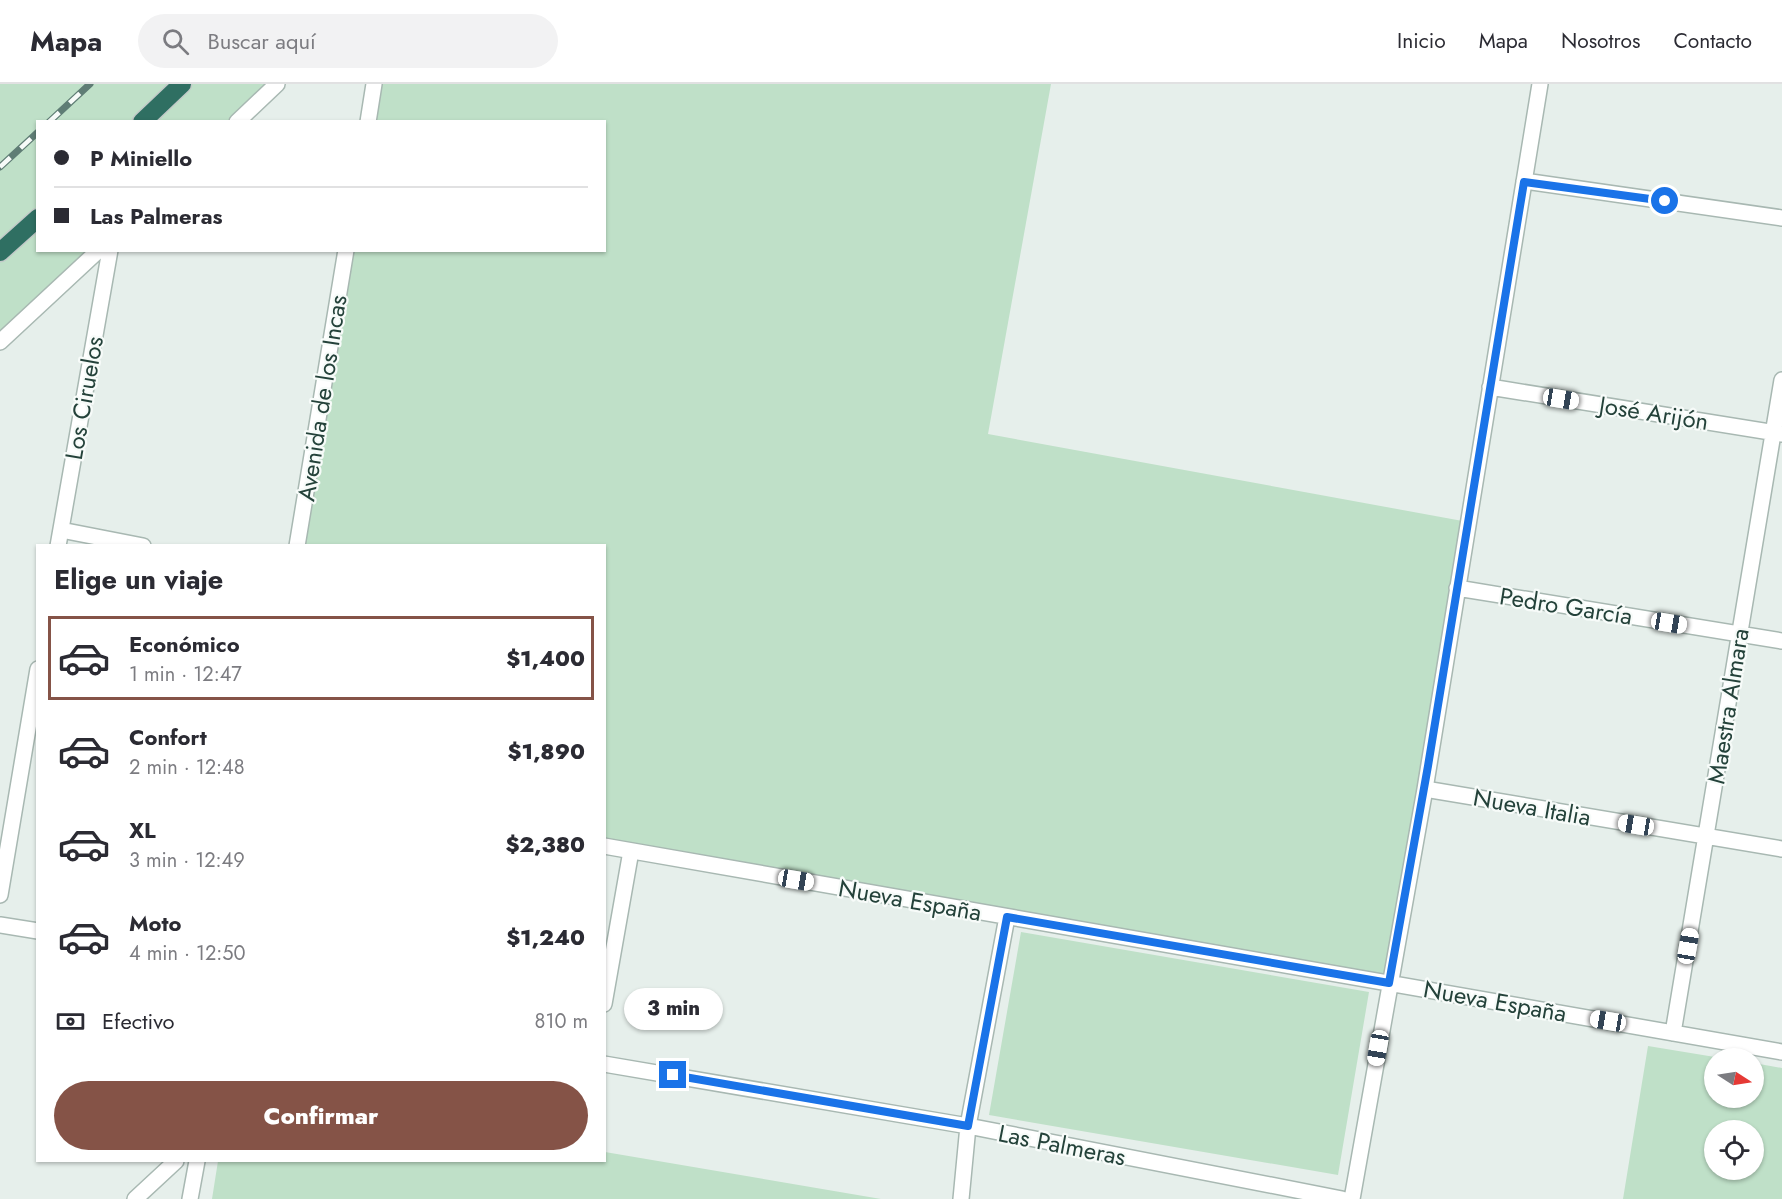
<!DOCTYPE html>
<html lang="es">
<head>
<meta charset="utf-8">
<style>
	body { margin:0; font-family:Jost,sans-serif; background:#f2f2f3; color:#2b2b33; height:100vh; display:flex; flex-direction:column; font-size:22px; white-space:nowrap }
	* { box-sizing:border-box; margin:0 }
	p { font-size:20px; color:#7c7c81 }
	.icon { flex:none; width:33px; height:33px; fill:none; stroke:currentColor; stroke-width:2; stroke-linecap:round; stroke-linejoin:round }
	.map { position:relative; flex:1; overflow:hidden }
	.side { position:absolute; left:36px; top:460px; width:570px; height:618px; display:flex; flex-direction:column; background:#fff; border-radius:0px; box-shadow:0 2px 4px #0004 }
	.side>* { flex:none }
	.hud { position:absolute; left:36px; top:36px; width:570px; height:132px; border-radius:0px; box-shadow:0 2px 4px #0004; display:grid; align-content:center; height:132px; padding:0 18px; background:#fff }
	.needle { width:39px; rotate:102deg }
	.controls { position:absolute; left:1704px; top:964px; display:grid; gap:12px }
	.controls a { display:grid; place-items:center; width:60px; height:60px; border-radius:50%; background:#fff; box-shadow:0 2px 4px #0004; font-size:30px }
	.end { position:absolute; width:27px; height:27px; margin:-14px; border:8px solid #1a73e8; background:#fff; box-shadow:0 0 0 3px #fff }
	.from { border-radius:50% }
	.bubble { position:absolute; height:42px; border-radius:21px; background:#fff; box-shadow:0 2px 4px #0004; font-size:20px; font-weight:800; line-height:42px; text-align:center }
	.car { position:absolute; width:18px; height:36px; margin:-18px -9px; border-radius:8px; box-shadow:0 0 4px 2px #0007; background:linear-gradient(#fff 24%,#345 0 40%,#fff 0 76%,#345 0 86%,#fff 0) }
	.hud b { display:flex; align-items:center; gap:21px; height:57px; font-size:22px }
	.hud b+b { border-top:2px solid #e1e1e2 }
	.hud i { width:15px; height:15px; background:#2b2b33 }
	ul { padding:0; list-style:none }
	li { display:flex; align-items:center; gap:18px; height:84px; margin:0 12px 9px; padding:0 6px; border:3px solid transparent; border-radius:0px }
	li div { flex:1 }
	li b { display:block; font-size:22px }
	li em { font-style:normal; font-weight:800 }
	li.active { border-color:#855347 }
	li>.icon { width:54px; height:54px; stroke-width:1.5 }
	h2 { padding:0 18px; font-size:27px; line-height:72px }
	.pay { display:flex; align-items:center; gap:15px; height:66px; padding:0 18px; font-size:22px }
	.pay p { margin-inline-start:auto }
	.action { display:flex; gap:12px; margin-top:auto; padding:12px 18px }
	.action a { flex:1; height:69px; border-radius:36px; background:#855347; color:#fff; font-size:24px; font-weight:800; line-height:69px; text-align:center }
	header { display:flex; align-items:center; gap:36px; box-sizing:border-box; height:84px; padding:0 30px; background:#fff; border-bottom:2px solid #e1e1e2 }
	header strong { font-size:28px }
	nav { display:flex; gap:33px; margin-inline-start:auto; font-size:21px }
	.search { width:420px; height:54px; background:#f2f2f3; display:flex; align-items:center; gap:15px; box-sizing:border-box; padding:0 21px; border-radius:33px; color:#7c7c81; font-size:22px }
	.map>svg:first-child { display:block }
	.green { fill:#bfe0c8; fill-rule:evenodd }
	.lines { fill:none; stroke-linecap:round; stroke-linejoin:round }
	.street-casing { stroke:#a8b8b2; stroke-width:18 }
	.highway-casing { stroke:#c2cac8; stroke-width:21 }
	.street { stroke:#fff; stroke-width:15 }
	.highway { stroke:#2f6f62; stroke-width:18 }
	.rail-casing { stroke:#5f7d75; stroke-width:7 }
	.rail { stroke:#f7fbf9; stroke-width:4.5; stroke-dasharray:14; stroke-linecap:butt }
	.route { stroke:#1a73e8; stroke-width:8 }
	.labels { text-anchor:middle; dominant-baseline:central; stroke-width:4.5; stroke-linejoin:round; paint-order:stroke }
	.street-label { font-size:24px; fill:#24423a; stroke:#f7fbf9 }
</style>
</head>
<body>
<header>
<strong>Mapa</strong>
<div class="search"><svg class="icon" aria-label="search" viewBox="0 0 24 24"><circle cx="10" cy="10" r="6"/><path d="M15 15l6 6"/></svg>Buscar aquí</div>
<nav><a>Inicio</a><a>Mapa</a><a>Nosotros</a><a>Contacto</a></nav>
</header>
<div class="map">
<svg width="1782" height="1115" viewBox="0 0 1782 1115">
	<rect width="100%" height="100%" fill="#e6efeb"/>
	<path class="green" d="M0,0H277L237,37L38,38V166L99,167L0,258Z
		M374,0H1051L988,350L1468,438L1389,899L605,762L604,462H297L346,167L604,166V38L368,37Z
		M1021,848L1369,908L1338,1091L989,1031Z
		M1648,962L1727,975H1714V1014H1754V979L1782,984V1115H1623ZM1714,1047H1754V1086H1714Z
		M605,1068L881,1115H212L218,1077H604Z"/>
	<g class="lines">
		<g class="street-casing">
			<path id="street" d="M237,38L277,0
				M368,38L374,0
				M1524,97L1782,134
				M0,258L99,166
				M1490,303L1782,350
				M61,446L143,462
				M58,462L110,166
				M297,462L346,166
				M1457,504L1782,557
				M1425,705L1782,765
				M604,762L1782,968
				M0,811L38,585
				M0,841L38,847
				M604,920L631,767
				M1673,949L1782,296
				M604,980L968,1042L1342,1115
				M135,1115L176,1077
				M190,1115L197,1077
				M961,1115L968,1042L1007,833
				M1352,1115L1425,705L1540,0"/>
		</g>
		<g class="highway-casing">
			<path id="highway" d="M142,38L182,0
				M0,168L38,134"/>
		</g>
		<use href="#street" class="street"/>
		<use href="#highway" class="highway"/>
		<g class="rail-casing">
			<path id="rail" d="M49,38L90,0
				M0,83L38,48"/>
		</g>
		<use href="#rail" class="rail"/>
	</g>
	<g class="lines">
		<path class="route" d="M673,991L968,1042L1007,833L1389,899L1428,682L1524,98L1665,117"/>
	</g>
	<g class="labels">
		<g class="street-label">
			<text transform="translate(84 314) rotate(-80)">Los Ciruelos</text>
			<text transform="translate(322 314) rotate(-81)">Avenida de los Incas</text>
			<text transform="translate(1654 329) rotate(9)">José Arijón</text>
			<text transform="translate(1566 522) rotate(9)">Pedro García</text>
			<text transform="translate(1728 622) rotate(-81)">Maestra Almara</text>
			<text transform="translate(1532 723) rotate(10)">Nueva Italia</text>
			<text transform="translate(910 816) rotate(10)">Nueva España</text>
			<text transform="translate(1495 917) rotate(10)">Nueva España</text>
			<text transform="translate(1062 1061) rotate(11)">Las Palmeras</text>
		</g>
	</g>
</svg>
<div class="controls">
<a><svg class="needle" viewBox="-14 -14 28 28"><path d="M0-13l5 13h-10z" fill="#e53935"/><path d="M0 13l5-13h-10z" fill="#7c7c81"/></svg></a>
<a><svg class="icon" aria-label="locate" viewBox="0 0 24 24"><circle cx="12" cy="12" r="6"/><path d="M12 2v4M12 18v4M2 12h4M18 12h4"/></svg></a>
</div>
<i class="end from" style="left:1665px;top:117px"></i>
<i class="end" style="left:673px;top:991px"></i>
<div class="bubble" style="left:624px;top:904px;width:99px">3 min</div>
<i class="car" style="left:1561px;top:315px;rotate:99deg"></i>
<i class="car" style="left:1669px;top:539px;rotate:99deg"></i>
<i class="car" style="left:1636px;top:741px;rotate:279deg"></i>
<i class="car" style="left:796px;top:796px;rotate:100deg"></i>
<i class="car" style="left:1688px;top:862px;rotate:10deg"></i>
<i class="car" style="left:1608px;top:937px;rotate:280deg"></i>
<i class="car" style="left:1378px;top:964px;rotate:190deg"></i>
<div class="hud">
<b><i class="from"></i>P Miniello</b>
<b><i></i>Las Palmeras</b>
</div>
<section class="side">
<h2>Elige un viaje</h2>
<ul>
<li class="active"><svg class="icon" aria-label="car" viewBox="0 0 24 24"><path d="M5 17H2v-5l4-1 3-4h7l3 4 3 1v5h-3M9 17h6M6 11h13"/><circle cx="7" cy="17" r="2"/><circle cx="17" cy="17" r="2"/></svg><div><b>Económico</b><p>1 min · 12:47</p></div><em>$1,400</em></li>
<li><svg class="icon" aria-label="car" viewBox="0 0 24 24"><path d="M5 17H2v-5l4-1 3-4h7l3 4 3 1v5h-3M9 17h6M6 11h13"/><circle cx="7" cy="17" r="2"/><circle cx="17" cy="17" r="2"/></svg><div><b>Confort</b><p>2 min · 12:48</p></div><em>$1,890</em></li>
<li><svg class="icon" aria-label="car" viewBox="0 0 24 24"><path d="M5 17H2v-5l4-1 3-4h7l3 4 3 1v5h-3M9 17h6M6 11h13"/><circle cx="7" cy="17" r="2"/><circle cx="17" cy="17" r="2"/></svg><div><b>XL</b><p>3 min · 12:49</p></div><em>$2,380</em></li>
<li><svg class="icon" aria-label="car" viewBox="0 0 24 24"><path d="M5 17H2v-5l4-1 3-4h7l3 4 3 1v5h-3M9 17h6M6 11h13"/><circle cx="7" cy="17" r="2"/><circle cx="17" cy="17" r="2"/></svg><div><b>Moto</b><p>4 min · 12:50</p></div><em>$1,240</em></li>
</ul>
<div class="pay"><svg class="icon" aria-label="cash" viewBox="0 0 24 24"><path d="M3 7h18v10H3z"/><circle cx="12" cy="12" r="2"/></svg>Efectivo<p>810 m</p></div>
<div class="action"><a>Confirmar</a></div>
</section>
</div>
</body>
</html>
